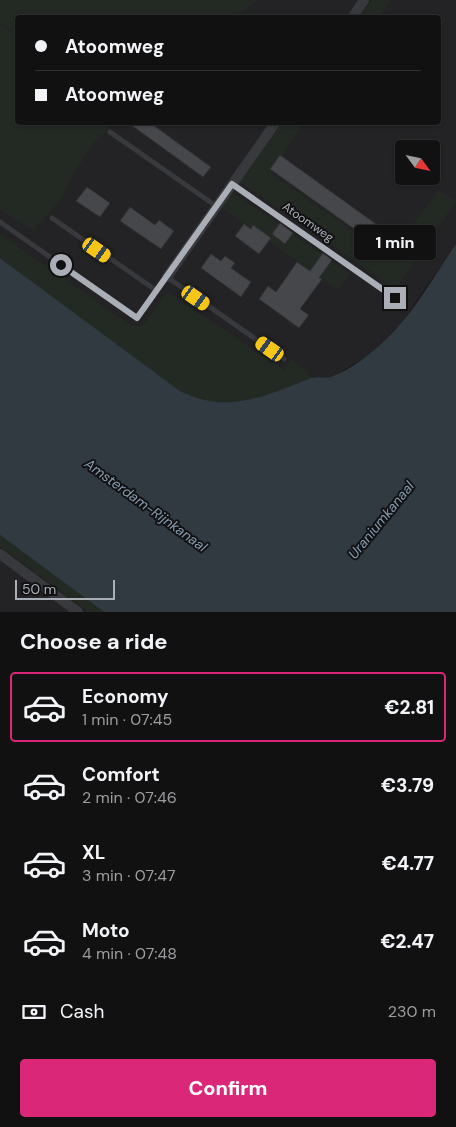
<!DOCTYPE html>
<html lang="en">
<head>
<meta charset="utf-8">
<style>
	body { margin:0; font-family:"DM Sans",sans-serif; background:#1a1a1b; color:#f1f3f6; height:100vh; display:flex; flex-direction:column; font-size:19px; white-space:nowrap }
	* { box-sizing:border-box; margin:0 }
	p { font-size:16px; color:#9c9d9f }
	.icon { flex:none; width:28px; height:28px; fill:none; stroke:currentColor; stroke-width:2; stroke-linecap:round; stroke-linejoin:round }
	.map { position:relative; height:612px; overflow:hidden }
	.details { display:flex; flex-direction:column; background:#111112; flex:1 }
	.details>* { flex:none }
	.guide { position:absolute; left:15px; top:15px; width:426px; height:110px; border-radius:5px; box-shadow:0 1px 4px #0004,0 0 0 1px #303132; display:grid; align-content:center; height:110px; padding:0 20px; background:#111112 }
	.needle { width:32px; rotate:123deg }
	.tools { position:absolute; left:395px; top:140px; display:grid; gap:10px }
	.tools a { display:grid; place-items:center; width:45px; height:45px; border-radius:5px; background:#111112; box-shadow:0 1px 4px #0004,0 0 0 1px #303132; font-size:25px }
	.scale { position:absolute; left:15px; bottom:12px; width:100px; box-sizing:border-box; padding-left:5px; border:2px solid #aaafb7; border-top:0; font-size:14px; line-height:18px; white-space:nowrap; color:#aaafb7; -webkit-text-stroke:4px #121214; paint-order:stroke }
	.end { position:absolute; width:22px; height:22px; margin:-11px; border:6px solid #aaafb7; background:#111; box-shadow:0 0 0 2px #111 }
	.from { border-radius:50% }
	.bubble { position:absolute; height:35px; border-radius:5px; background:#111112; box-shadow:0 1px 4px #0004,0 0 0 1px #303132; font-size:16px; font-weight:800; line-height:35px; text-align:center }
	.car { position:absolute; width:15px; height:30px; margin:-15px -8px; border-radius:6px; box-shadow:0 0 4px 1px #0007; background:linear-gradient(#f5c518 24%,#345 0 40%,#f5c518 0 76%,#345 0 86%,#f5c518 0) }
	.guide b { display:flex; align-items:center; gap:18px; height:48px; font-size:19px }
	.guide b+b { border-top:1px solid #303132 }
	.guide i { width:12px; height:12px; background:#f1f3f6 }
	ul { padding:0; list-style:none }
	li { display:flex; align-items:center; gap:15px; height:70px; margin:0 10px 8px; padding:0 10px; border:2px solid transparent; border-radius:5px }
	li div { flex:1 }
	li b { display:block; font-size:19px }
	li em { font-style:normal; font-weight:800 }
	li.on { border-color:#db2777 }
	li>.icon { width:45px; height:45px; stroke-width:1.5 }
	h2 { padding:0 20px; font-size:22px; line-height:60px }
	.pay { display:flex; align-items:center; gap:12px; height:55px; padding:0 20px; font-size:19px }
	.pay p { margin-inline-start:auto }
	.cta { display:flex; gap:10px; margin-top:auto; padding:10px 20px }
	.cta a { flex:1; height:58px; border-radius:5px; background:#db2777; color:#fff; font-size:20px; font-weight:800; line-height:58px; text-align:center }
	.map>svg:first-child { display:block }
	.built { fill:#232325; fill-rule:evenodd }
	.green { fill:#232a24 }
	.water { fill:#313a40 }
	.building { fill:#46474b; stroke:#313134 }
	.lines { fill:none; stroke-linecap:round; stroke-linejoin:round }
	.service { stroke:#38393d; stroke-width:5 }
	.minor { stroke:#38393d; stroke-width:10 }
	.route { stroke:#aaafb7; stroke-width:6 }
	.labels { text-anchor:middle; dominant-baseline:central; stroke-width:4; stroke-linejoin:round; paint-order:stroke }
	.street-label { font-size:12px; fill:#aaafb7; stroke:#121214 }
	.water-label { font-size:14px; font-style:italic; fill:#859cae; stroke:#121214 }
</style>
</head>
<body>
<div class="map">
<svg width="456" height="612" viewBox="0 0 456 612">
	<rect width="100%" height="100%" fill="#171718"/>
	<path class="built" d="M0,0H456V244L400,325L368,356L332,377L313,378L291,387L256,399L180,391L0,258ZM18,18H439V122H18ZM404,149H431V176H404Z
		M0,535L104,612H0Z"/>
	<path class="green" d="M0,0H257L234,17L18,18L17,35L0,22Z
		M372,0H391L379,17H359Z
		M0,24L17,36L18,122L111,123L104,134L93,144L72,176L66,190L53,209L33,230L0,209Z
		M282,123H304L269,172L390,257L439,190L456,201L396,289L240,182Z
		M232,194L239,197L350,274L338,290L222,208Z
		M0,234L132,326L143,325L167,292L284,370L292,359L313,378C278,393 236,411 198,399C192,397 186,394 180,391L0,258Z
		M0,535L104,612H89L0,546Z"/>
	<path class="water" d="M456,244V612H104L0,535V258L180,391C228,415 265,396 311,378C318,376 327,379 333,376C352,369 369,355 383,342C413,315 433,277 456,244Z"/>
	<path class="building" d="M127,122H149L211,167L203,177Z
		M280,155L401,242L392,256L270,169Z
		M87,187L110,203L100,217L76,201Z
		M130,207L155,225L159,220L174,231L161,249L120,221Z
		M280,223L293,233L285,244L272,234Z
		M244,224L251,229L253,225L271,238L259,254L235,236Z
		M323,253L332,260L319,278L322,279L300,309L309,315L299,328L259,299L268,286L276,292L297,262L310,271Z
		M211,254L221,261L225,256L235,263L231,268L251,282L241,297L201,268Z"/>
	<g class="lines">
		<path class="service" d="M110,132L216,206
			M232,184L395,298
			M52,218L157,291
			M0,222L137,318L167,277L284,359"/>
		<path class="minor" d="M352,18L364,0
			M167,277L276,122
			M0,554L78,612"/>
	</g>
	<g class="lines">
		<path class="route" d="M61,265L137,318L232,184L395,298"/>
	</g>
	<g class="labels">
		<g class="street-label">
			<text transform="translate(308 222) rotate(35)">Atoomweg</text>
		</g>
		<g class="water-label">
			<text transform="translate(146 505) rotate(36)">Amsterdam-Rijnkanaal</text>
			<text transform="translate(381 520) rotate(-51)">Uraniumkanaal</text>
		</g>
	</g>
</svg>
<div class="tools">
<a><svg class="needle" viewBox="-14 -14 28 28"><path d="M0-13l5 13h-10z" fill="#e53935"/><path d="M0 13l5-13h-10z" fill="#9c9d9f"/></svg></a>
</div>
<div class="scale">50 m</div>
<i class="end from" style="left:61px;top:265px"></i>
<i class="end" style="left:395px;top:298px"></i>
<div class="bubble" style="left:354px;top:225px;width:82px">1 min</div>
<i class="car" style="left:97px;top:250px;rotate:125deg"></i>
<i class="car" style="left:196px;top:298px;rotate:125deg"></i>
<i class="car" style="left:270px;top:349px;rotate:305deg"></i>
<div class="guide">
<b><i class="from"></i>Atoomweg</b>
<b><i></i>Atoomweg</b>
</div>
</div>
<section class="details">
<h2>Choose a ride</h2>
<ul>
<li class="on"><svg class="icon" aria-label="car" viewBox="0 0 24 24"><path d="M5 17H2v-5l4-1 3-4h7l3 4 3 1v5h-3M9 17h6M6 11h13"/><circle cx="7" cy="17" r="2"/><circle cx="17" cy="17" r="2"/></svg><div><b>Economy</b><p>1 min · 07:45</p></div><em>€2.81</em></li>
<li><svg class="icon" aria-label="car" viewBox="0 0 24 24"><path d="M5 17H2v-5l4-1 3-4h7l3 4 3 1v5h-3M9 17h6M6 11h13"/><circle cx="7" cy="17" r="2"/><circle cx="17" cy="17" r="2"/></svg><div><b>Comfort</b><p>2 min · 07:46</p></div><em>€3.79</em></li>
<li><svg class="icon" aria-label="car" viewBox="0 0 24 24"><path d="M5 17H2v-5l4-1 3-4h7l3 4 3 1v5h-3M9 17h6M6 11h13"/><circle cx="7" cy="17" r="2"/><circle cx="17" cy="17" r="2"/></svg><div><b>XL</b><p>3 min · 07:47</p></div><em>€4.77</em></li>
<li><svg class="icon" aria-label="car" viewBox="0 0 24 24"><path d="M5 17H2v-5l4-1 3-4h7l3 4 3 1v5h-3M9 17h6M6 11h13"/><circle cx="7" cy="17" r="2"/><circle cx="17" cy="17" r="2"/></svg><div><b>Moto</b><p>4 min · 07:48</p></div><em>€2.47</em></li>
</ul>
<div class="pay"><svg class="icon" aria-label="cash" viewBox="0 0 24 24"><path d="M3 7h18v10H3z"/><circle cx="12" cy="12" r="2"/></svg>Cash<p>230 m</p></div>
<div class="cta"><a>Confirm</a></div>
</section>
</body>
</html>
